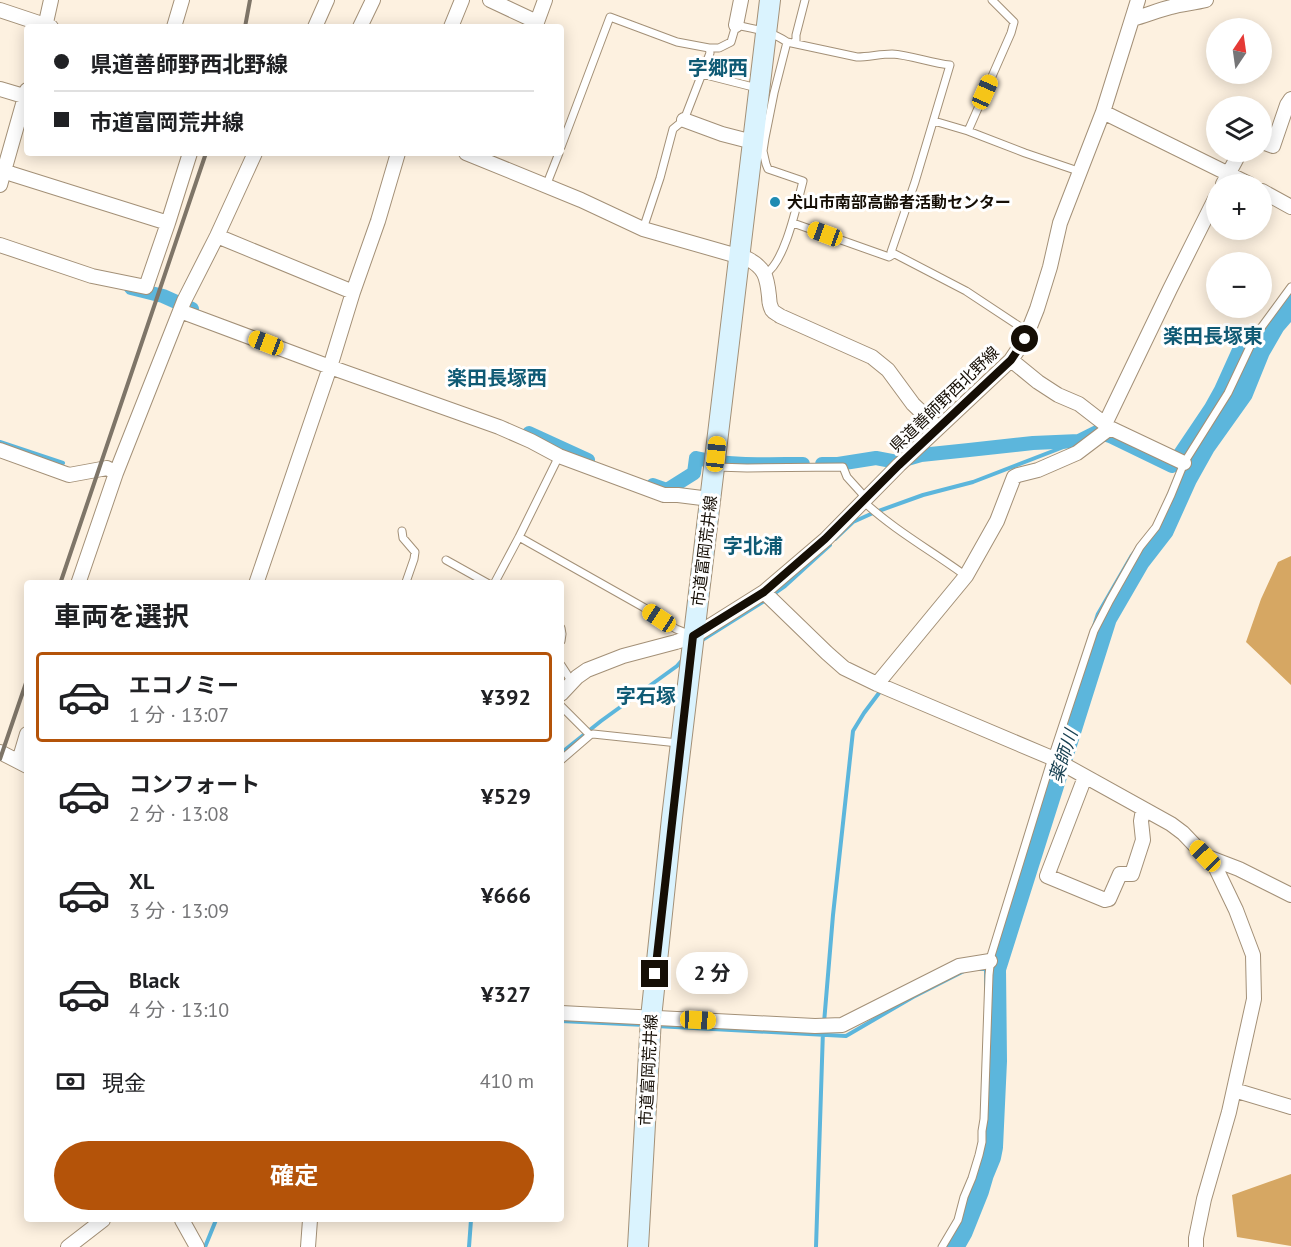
<!DOCTYPE html>
<html lang="ja">
<head>
<meta charset="utf-8">
<style>
	body { margin:0; font-family:"PT Sans","Noto Sans JP",sans-serif; background:#f2f2f2; color:#202124; height:100vh; display:flex; flex-direction:column; font-size:22px; white-space:nowrap }
	* { box-sizing:border-box; margin:0 }
	p { font-size:20px; color:#757577 }
	.icon { flex:none; width:33px; height:33px; fill:none; stroke:currentColor; stroke-width:2; stroke-linecap:round; stroke-linejoin:round }
	.map { position:relative; flex:1; overflow:hidden }
	.panel { position:absolute; left:24px; top:580px; width:540px; height:642px; display:flex; flex-direction:column; background:#fff; border-radius:6px; box-shadow:0 3px 15px #0003 }
	.panel>* { flex:none }
	.hud { position:absolute; left:24px; top:24px; width:540px; height:132px; border-radius:6px; box-shadow:0 3px 15px #0003; display:grid; align-content:center; height:132px; padding:0 30px; background:#fff }
	.needle { width:39px; rotate:13deg }
	.controls { position:absolute; left:1206px; top:18px; display:grid; gap:12px }
	.controls a { display:grid; place-items:center; width:66px; height:66px; border-radius:50%; background:#fff; box-shadow:0 3px 15px #0003; font-size:30px }
	.end { position:absolute; width:27px; height:27px; margin:-14px; border:8px solid #150e05; background:#fff; box-shadow:0 0 0 3px #fff }
	.from { border-radius:50% }
	.bubble { position:absolute; height:42px; border-radius:21px; background:#fff; box-shadow:0 3px 15px #0003; font-size:20px; font-weight:700; line-height:42px; text-align:center }
	.car { position:absolute; width:18px; height:36px; margin:-18px -9px; border-radius:8px; box-shadow:0 0 4px 2px #0007; background:linear-gradient(#f5c518 24%,#345 0 40%,#f5c518 0 76%,#345 0 86%,#f5c518 0) }
	.hud b { display:flex; align-items:center; gap:21px; height:57px; font-size:22px }
	.hud b+b { border-top:2px solid #e0e0e0 }
	.hud i { width:15px; height:15px; background:#202124 }
	ul { padding:0; list-style:none }
	li { display:flex; align-items:center; gap:18px; height:90px; margin:0 12px 9px; padding:0 18px; border:3px solid transparent; border-radius:6px }
	li div { flex:1 }
	li b { display:block; font-size:22px }
	li em { font-style:normal; font-weight:700 }
	li.selected { border-color:#b45309 }
	li>.icon { width:54px; height:54px; stroke-width:1.5 }
	h2 { padding:0 30px; font-size:27px; line-height:72px }
	.pay { display:flex; align-items:center; gap:15px; height:66px; padding:0 30px; font-size:22px }
	.pay p { margin-inline-start:auto }
	.cta { display:flex; gap:12px; margin-top:auto; padding:12px 30px }
	.cta a { flex:1; height:69px; border-radius:36px; background:#b45309; color:#fff; font-size:24px; font-weight:700; line-height:69px; text-align:center }
	.map>svg:first-child { display:block }
	.forest { fill:#d6a763 }
	.lines { fill:none; stroke-linecap:round; stroke-linejoin:round }
	.stream { stroke:#5cb6dc; stroke-width:4 }
	.canal { stroke:#5cb6dc; stroke-width:14 }
	.river { stroke:#5cb6dc; stroke-width:22 }
	.lane-casing { stroke:#a39077; stroke-width:9 }
	.street-casing { stroke:#a39077; stroke-width:16 }
	.secondary-casing { stroke:#a39077; stroke-width:22 }
	.lane { stroke:#fff; stroke-width:7 }
	.street { stroke:#fff; stroke-width:14 }
	.secondary { stroke:#daf3fe; stroke-width:20 }
	.rail { stroke:#7e7568; stroke-width:4 }
	.route { stroke:#150e05; stroke-width:8 }
	.poi-dot { fill:#1f8bb2; stroke:#fff; stroke-width:2 }
	.labels { text-anchor:middle; dominant-baseline:central; stroke-width:6; stroke-linejoin:round; paint-order:stroke }
	.poi-label { font-size:16px; font-weight:bold; fill:#150e05; stroke:#fff; text-anchor:start }
	.street-label { font-size:16px; fill:#150e05; stroke:#fff }
	.water-label { font-size:18px; font-style:italic; fill:#194152; stroke:#fff }
	.quarter-label { font-size:20px; font-weight:bold; fill:#0f5a74; stroke:#fff }
</style>
</head>
<body>
<div class="map">
<svg width="1291" height="1247" viewBox="0 0 1291 1247">
	<rect width="100%" height="100%" fill="#fdf1e0"/>
	<path class="forest" d="M1291,556V685L1246,642L1261,599L1278,562Z
		M1291,1174V1246L1237,1237L1232,1195Z"/>
	<g class="lines">
		<path class="stream" d="M0,442L63,463
			M835,539L853,522L873,513L923,495L973,482L1079,441
			M772,595L785,586L830,545
			M699,642L766,600
			M561,753L601,721L677,666L684,658
			M978,969H995
			M561,1021L645,1025
			M824,1023L833,915L853,731L864,713L882,689
			M656,1026L846,1036L913,997L964,971
			M205,1247L216,1220
			M469,1247L471,1220
			M816,1247L823,1030"/>
		<path class="canal" d="M131,288L163,296L192,309
			M529,433L588,460
			M822,464H838L876,458L897,462L921,455L969,450L1033,443L1079,441L1097,432L1110,436L1172,466L1211,408L1221,390L1240,348L1259,351
			M653,485L667,490L694,473L696,458C731,466 768,464 803,464"/>
		<path class="river" d="M953,1247L962,1231L978,1191L983,1174L990,1157L992,1147L996,1061L995,969L1106,618L1139,561L1163,530L1186,479L1205,445L1242,393L1259,351L1274,325L1291,305"/>
		<g class="lane-casing">
			<path id="lane" d="M787,42L857,57C869,57 880,54 892,54C910,55 931,63 950,65L915,182L891,252L966,291L1028,332
				M796,44V35L805,0
				M709,48H719L731,42L736,25C754,29 771,31 787,42L774,93L765,138L763,151L766,164L768,169L803,181C797,204 785,263 765,274
				M702,74L757,88
				M934,121L968,131L1025,153L1081,172
				M968,131L1011,33L1014,22L992,0
				M561,147L610,17L677,42L709,48L710,53L684,120L673,129L660,178L643,229
				M546,186L559,153
				M793,223L889,257L894,254
				M716,467L747,468L843,467L847,477L866,498
				M863,501C894,530 932,551 966,576
				M402,531L403,538L415,552L414,559L406,582L407,584
				M519,537L643,607L676,629L691,635
				M446,560L489,584
				M494,584L519,537L559,456
				M561,628L562,634L561,641
				M561,665L572,682
				M561,706L590,735
				M561,760L590,735L593,734L678,743
				M942,1247L958,1220L964,1197L972,1178L979,1155L982,1142V1131L984,1119L989,975L991,956L1052,758L1094,631L1110,600L1140,547L1156,527L1171,495L1184,463L1228,393L1255,336L1291,287"/>
		</g>
		<g class="street-casing">
			<path id="street" d="M490,0L537,22L545,0
				M0,10L51,27
				M1132,19C1145,16 1158,10 1171,7C1182,4 1194,3 1206,0
				M736,25L741,0
				M45,27L51,0
				M174,27L182,0
				M315,27L327,0
				M360,27L373,0
				M451,27L462,0
				M0,89L27,97
				M1103,112L1249,184
				M684,120L722,134L753,142
				M1262,142L1273,146L1287,105L1291,99
				M466,153L581,200L643,229L748,259C765,268 767,277 769,296C769,300 770,306 772,310C774,313 778,314 780,316L872,357L888,370L913,404L938,428
				M0,168L12,174L168,223
				M1223,184L1240,152
				M0,185L27,90
				M1262,191L1291,207
				M217,236L353,292
				M0,245L92,276L146,287L168,223L190,153
				M180,311L330,367L499,427L531,441L559,456L664,495H678L710,499
				M1011,360L1038,382L1058,395L1079,404L1110,428L1184,463
				M1105,424L1170,289L1216,197
				M0,450L69,475L107,468L116,473
				M78,584L116,473L184,301L217,236L255,153
				M256,584L330,367L353,292L378,221L398,153
				M764,592L827,653L844,668L877,684L1052,758L1171,824L1183,833L1205,856L1239,869L1291,895
				M877,684L966,576L997,521L1014,477L1018,475L1038,470L1077,453L1110,428
				M561,694L577,677L587,670L623,656L676,642L694,636L764,592L826,539L899,465L1011,360L1025,339L1037,309L1050,267L1060,223L1103,112L1138,0
				M0,752L27,766
				M19,761L27,734
				M1085,777L1047,876L1105,900L1109,899L1120,874H1132L1143,840L1141,821L1143,810
				M561,1013L815,1026L842,1025L959,966L990,961
				M1234,1090L1291,1107
				M182,1220L197,1247
				M68,1247L103,1220
				M308,1247L310,1220
				M1196,1247V1238L1204,1199L1229,1112L1254,999L1253,955L1236,910L1212,860"/>
		</g>
		<g class="secondary-casing">
			<path id="secondary" d="M638,1247L651,1018L672,818L770,0"/>
		</g>
		<use href="#lane" class="lane"/>
		<use href="#street" class="street"/>
		<use href="#secondary" class="secondary"/>
		<path class="rail" d="M245,27L250,0
			M60,584L206,153
			M0,759L27,680"/>
	</g>
	<g class="lines">
		<path class="route" d="M655,974L693,636L764,592L810,552L825,539L899,465L1011,360L1025,339"/>
	</g>
	<circle class="poi-dot" cx="775" cy="202" r="6"/>
	<g class="labels">
		<g class="poi-label">
			<text x="787" y="202">犬山市南部高齢者活動センター</text>
		</g>
		<g class="street-label">
			<text transform="translate(944 399) rotate(-44)">県道善師野西北野線</text>
			<text transform="translate(704 551) rotate(-83)">市道富岡荒井線</text>
			<text transform="translate(648 1070) rotate(-87)">市道富岡荒井線</text>
		</g>
		<g class="water-label">
			<text transform="translate(1063 756) rotate(-72)">薬師川</text>
		</g>
		<g class="quarter-label">
			<text x="718" y="68">字郷西</text>
			<text x="1213" y="336">楽田長塚東</text>
			<text x="497" y="378">楽田長塚西</text>
			<text x="753" y="546">字北浦</text>
			<text x="646" y="696">字石塚</text>
		</g>
	</g>
</svg>
<div class="controls">
<a><svg class="needle" viewBox="-14 -14 28 28"><path d="M0-13l5 13h-10z" fill="#e53935"/><path d="M0 13l5-13h-10z" fill="#757577"/></svg></a>
<a><svg class="icon" aria-label="layers" viewBox="0 0 24 24"><path d="M12 4l9 5-9 5-9-5zM3 14l9 5 9-5"/></svg></a>
<a>+</a>
<a>−</a>
</div>
<i class="end from" style="left:1025px;top:339px"></i>
<i class="end" style="left:655px;top:974px"></i>
<div class="bubble" style="left:676px;top:952px;width:72px">2 分</div>
<i class="car" style="left:985px;top:92px;rotate:24deg"></i>
<i class="car" style="left:825px;top:234px;rotate:290deg"></i>
<i class="car" style="left:266px;top:343px;rotate:291deg"></i>
<i class="car" style="left:716px;top:454px;rotate:6deg"></i>
<i class="car" style="left:659px;top:618px;rotate:303deg"></i>
<i class="car" style="left:1205px;top:856px;rotate:316deg"></i>
<i class="car" style="left:698px;top:1020px;rotate:93deg"></i>
<div class="hud">
<b><i class="from"></i>県道善師野西北野線</b>
<b><i></i>市道富岡荒井線</b>
</div>
<section class="panel">
<h2>車両を選択</h2>
<ul>
<li class="selected"><svg class="icon" aria-label="car" viewBox="0 0 24 24"><path d="M5 17H2v-5l4-1 3-4h7l3 4 3 1v5h-3M9 17h6M6 11h13"/><circle cx="7" cy="17" r="2"/><circle cx="17" cy="17" r="2"/></svg><div><b>エコノミー</b><p>1 分 · 13:07</p></div><em>¥392</em></li>
<li><svg class="icon" aria-label="car" viewBox="0 0 24 24"><path d="M5 17H2v-5l4-1 3-4h7l3 4 3 1v5h-3M9 17h6M6 11h13"/><circle cx="7" cy="17" r="2"/><circle cx="17" cy="17" r="2"/></svg><div><b>コンフォート</b><p>2 分 · 13:08</p></div><em>¥529</em></li>
<li><svg class="icon" aria-label="car" viewBox="0 0 24 24"><path d="M5 17H2v-5l4-1 3-4h7l3 4 3 1v5h-3M9 17h6M6 11h13"/><circle cx="7" cy="17" r="2"/><circle cx="17" cy="17" r="2"/></svg><div><b>XL</b><p>3 分 · 13:09</p></div><em>¥666</em></li>
<li><svg class="icon" aria-label="car" viewBox="0 0 24 24"><path d="M5 17H2v-5l4-1 3-4h7l3 4 3 1v5h-3M9 17h6M6 11h13"/><circle cx="7" cy="17" r="2"/><circle cx="17" cy="17" r="2"/></svg><div><b>Black</b><p>4 分 · 13:10</p></div><em>¥327</em></li>
</ul>
<div class="pay"><svg class="icon" aria-label="cash" viewBox="0 0 24 24"><path d="M3 7h18v10H3z"/><circle cx="12" cy="12" r="2"/></svg>現金<p>410 m</p></div>
<div class="cta"><a>確定</a></div>
</section>
</div>
</body>
</html>
